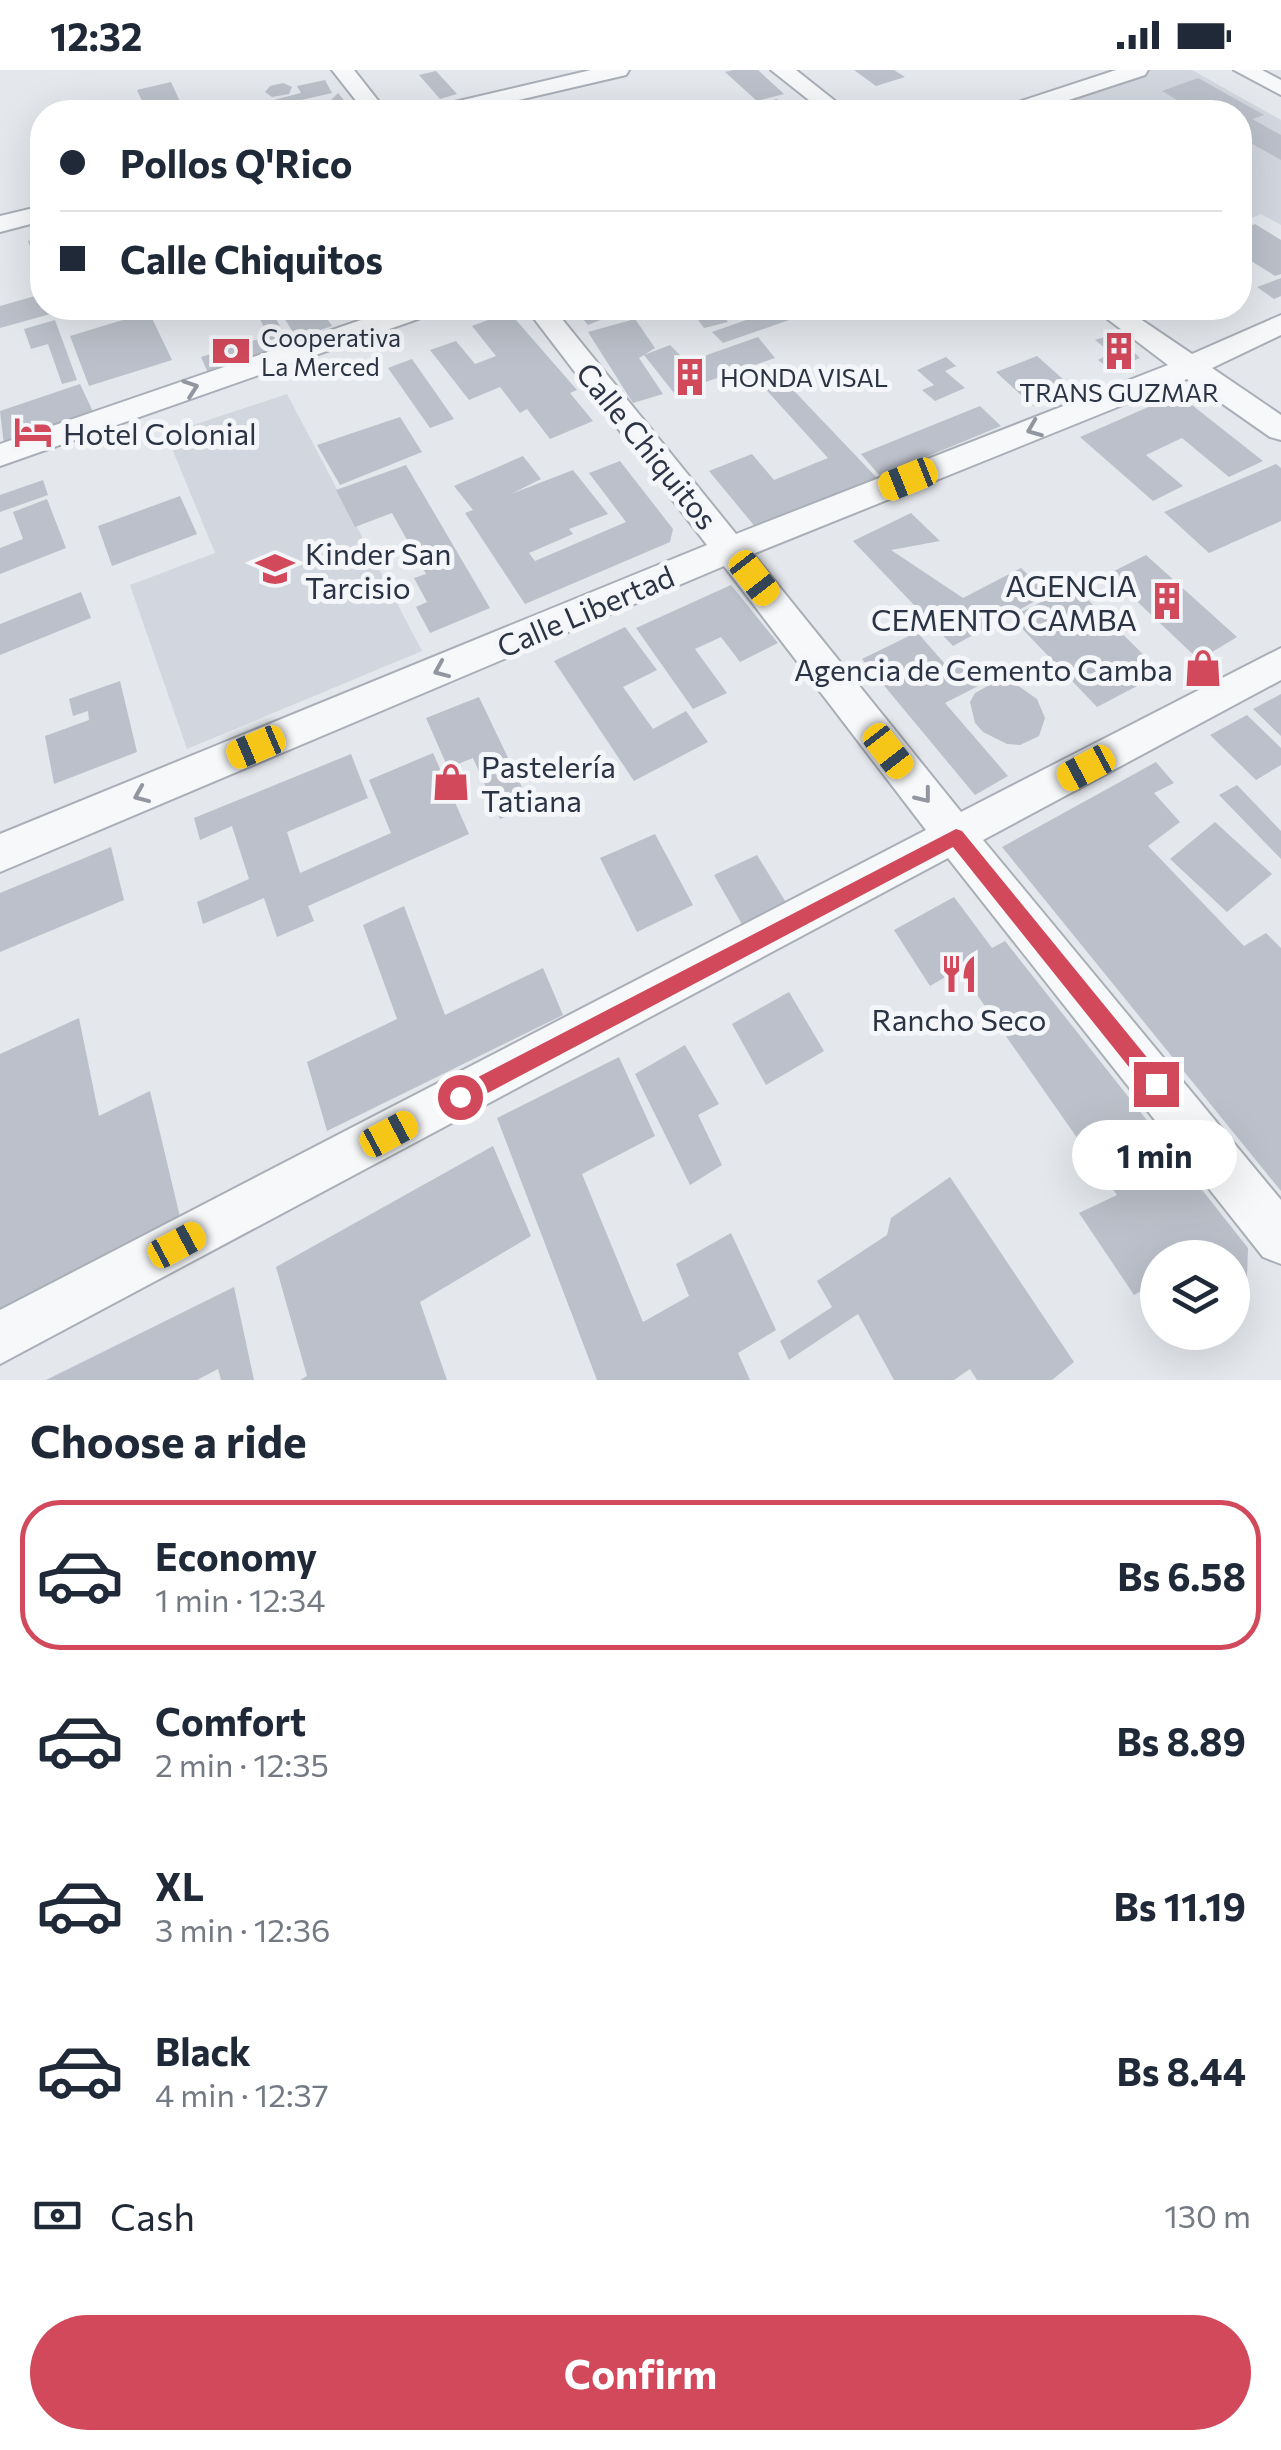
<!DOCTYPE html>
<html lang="en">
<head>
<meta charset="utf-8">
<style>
	body { margin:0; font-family:Commissioner,sans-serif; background:#f6f6f7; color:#1f2937; height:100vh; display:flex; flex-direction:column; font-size:38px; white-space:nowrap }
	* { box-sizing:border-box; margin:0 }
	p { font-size:32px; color:#747a83 }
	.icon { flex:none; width:55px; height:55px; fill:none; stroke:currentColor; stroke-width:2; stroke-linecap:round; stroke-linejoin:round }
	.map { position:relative; height:1310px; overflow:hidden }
	.side { display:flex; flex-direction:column; background:#fff; flex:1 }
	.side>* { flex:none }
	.guide { position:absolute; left:30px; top:30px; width:1222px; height:220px; border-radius:40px; box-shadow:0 10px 40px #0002; display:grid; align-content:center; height:220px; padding:0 30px; background:#fff }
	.fabs { position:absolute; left:1140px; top:1170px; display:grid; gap:20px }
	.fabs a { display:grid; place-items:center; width:110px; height:110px; border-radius:50%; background:#fff; box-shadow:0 10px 40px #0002; font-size:50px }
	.end { position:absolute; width:45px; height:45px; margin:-22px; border:12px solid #d1495b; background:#fff; box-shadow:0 0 0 5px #fff }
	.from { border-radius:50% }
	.bubble { position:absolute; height:70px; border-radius:35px; background:#fff; box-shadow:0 10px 40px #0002; font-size:32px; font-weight:700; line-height:70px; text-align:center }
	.car { position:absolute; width:30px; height:60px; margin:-30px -15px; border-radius:12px; box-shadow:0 0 8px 2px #0007; background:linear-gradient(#f5c518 24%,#345 0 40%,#f5c518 0 76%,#345 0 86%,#f5c518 0) }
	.guide b { display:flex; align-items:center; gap:35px; height:95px; font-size:38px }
	.guide b+b { border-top:2px solid #e0e1e3 }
	.guide i { width:25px; height:25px; background:#1f2937 }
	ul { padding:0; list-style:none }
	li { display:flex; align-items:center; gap:30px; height:150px; margin:0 20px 15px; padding:0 10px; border:5px solid transparent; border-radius:40px }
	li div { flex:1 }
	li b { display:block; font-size:38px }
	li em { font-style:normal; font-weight:700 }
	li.active { border-color:#d1495b }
	li>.icon { width:90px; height:90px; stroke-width:1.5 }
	h2 { padding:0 30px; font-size:45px; line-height:120px }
	.pay { display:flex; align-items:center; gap:25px; height:110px; padding:0 30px; font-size:38px }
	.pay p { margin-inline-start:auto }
	.primary-button { display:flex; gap:20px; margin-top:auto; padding:20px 30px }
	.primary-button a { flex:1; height:115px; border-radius:60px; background:#d1495b; color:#fff; font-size:40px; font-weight:700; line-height:115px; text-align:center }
	.status { display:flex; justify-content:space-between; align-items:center; height:70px; padding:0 50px; background:#fff; direction:ltr }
	.status svg { height:28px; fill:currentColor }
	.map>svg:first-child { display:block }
	.built { fill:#d2d6de }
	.building { fill:#bbc0ca }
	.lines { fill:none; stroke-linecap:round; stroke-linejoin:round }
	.minor-casing { stroke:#a9aeb7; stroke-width:4 }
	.minor { fill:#f7f8fa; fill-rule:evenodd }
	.oneway { stroke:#9196a0 }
	.route { fill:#d1495b }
	.labels { text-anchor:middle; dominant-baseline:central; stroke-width:10; stroke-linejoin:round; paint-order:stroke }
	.far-poi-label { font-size:25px; fill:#2b3445; stroke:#f4f6f9; text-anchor:start }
	.poi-label { font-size:30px; fill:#2b3445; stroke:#f4f6f9; text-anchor:start }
	.street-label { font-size:30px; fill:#2b3445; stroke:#f4f6f9 }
</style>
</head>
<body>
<div class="status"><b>12:32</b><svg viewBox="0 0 49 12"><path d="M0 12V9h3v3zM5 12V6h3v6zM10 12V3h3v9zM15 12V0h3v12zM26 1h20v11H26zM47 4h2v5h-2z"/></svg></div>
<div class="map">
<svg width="1281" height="1310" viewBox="0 0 1281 1310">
	<rect width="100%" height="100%" fill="#e4e7ec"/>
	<path class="built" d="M1137,0H1192L1281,50V155L1261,144L1240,153V42H1011Z
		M287,324L422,581L187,679L130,515L215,483L166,364Z"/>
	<path class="building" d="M733,0H758L784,24L757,31L725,2Z
		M854,0H894L905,7L876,16Z
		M436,1L457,24L440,29L419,5Z
		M1198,8L1264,45L1252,49L1281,65V90L1240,67V42H1188L1194,40L1162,21Z
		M325,10L332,23L257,40L258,42H227L301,23L297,16Z
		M171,12L185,42H147L137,20Z
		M283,13L292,17L289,24L272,27L265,22L270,16Z
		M338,23L354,42H296L329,32Z
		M777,29L788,39L784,42H768L758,34Z
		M616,31L630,42H580Z
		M1255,154L1281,170V204L1275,206L1240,184V160Z
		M42,167V201L39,202L28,171Z
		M1281,208V226L1274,229L1257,217Z
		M42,224V238H52L54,243L0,258V236Z
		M305,238H320L332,256L297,268L282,245Z
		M573,238H605L613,245L588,255Z
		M713,238H718L728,252L704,258L693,243Z
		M780,238H807L812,242L723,273L712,262Z
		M149,242L172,290L89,316L70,266Z
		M509,242L577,320L570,323L593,351L550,369L527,339L520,343L500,317L469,330L430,280L456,271L475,294L496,286L472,256Z
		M273,243L292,279L209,305L201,287L268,266L259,247Z
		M635,249L655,278L644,285L670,275L687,292L758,267L775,288L674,323L644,285L639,288L663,324L633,333L588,262Z
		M55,250L77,310L62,314L48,274L31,279L24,259Z
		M1111,265L1137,285L1140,288L1111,300L1098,290L1111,283L1095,270Z
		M1037,286L1074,319L1033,336L996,302Z
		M946,287L956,296L945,301L965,318L935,331L922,320L934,315L917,300Z
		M412,289L454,349L430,358L388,298Z
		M779,305L877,408L757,459L709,401L752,384L774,410L828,388L759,312Z
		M80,314L94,344L4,375L0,341Z
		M1178,324L1263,391L1229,407L1182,368L1146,385L1183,416L1153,431L1080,367Z
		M980,336L1001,356L880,406L861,384Z
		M400,347L422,382L340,415L317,375Z
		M523,386L541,409L511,424L573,400L608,444L569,459L573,464L529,483L535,491L626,452L589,403L620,391L673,459L670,472L525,534L465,443L473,440L454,416Z
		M1276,394L1281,398V451L1209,483L1164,442Z
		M406,395L490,538L430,563L416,537L427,532L414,508L426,504L392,443L355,457L336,420Z
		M43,410L48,425L0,442V425Z
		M180,426L197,464L112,496L98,456Z
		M47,429L66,478L0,504V478L23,469L13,442Z
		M911,443L940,471L891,480L963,528L1021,498L1048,524L953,576L853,471Z
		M1146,485L1227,558L1237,567L1199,590L1108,504Z
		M731,515L778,573L740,592L721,567L695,579L727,623L693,639L636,558Z
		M1074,516L1162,603L1097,637L1011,547Z
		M81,522L91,548L0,585V554Z
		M625,557L657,600L623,617L653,659L686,641L708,672L634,711L554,591Z
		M917,562L945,594L962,585L986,612L945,633L1008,706L975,725L862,589Z
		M120,611L137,682L54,714L45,666L89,650L88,641L73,646L69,629Z
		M993,613L1017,615L1037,629L1045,648L1039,666L1020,675L1007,674L983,662L975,653L970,632L975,623Z
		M1281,624V666L1253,639Z
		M479,627L531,736L500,749L473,688L448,698L426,648Z
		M1247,645L1281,678V695L1256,710L1210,665Z
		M433,683L469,764L308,836L314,851L277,867L264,828L203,854L197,832L249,809L232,756L200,770L194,748L351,684L368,728L287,762L300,803L391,763L369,710Z
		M1156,692L1174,713L1154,723L1180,752L1148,776L1244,876L1266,863L1281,878V1121L1002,777Z
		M1237,715L1281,761V789L1219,725Z
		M1215,752L1272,804L1227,842L1170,789Z
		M655,764L693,835L637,862L600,788Z
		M111,777L124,830L0,882V823Z
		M757,785L787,834L743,856L714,805Z
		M954,827L992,878L1005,871L1248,1178L1246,1239L1232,1245V1188H1158V1212L1134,1225L1079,1143L1117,1125L959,899L930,916L894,860Z
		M404,836L445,945L543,898L563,945L327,1061L307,992L397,949L363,855Z
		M789,922L824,981L766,1015L732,954Z
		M79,948L99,1046L150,1021L180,1147L0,1239V984Z
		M685,975L719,1034L698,1045L722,1095L690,1115L635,1004Z
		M619,987L655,1066L582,1104L643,1252L689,1226L676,1194L731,1163L776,1260L738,1283L750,1310H597L497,1048Z
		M493,1076L531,1166L420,1232L447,1310H300L307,1306L276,1197Z
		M950,1107L1074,1292L1052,1310H977L970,1299L954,1310H894L858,1244L789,1290L780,1271L832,1237L817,1211L887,1165L891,1148Z
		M234,1217L254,1310H221L218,1299L197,1310H46Z"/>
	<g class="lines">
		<g class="minor-casing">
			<path id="minor" d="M332,0H354L387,42H365Z
				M591,0H629L626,5L467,42H430L433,37Z
				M771,0H796L849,42H824Z
				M1116,0H1148L1145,5L1032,42H1000L1003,37Z
				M1234,0H1262L1281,10V25Z
				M42,136V151L0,162V146Z
				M396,238H436L432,244L0,396V374Z
				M526,238H553L736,464L1168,295L1093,238H1124L1192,284L1281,245V265L1212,298L1281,345V370L1270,367L1187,309L753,484L961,742L1281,578V610L983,770L1281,1130V1194L1263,1187L948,788L0,1294V1240L926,760L724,496L0,802V764L707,475Z"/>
		</g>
		<use href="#minor" class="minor"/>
	</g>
	<defs><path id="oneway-chevron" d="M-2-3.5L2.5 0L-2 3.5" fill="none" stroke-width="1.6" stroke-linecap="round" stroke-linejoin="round" transform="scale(2.5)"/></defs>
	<g class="oneway">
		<use href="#oneway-chevron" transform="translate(191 318) rotate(-19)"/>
		<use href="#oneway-chevron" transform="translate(1034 359) rotate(158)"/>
		<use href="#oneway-chevron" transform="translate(441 600) rotate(157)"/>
		<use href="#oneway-chevron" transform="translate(141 725) rotate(157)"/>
		<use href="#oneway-chevron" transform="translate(924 726) rotate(52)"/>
	</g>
	<path class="route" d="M956,759L962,761L1163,1007V1022H1149L953,777L467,1034H453V1020Z"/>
	<defs>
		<g id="bank-bare" transform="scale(3)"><path d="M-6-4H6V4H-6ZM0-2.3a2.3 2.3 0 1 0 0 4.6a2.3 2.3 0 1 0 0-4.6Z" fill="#d1495b" stroke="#f4f6f9" stroke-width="2.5" paint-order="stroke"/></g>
		<g id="building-bare" transform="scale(3)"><path d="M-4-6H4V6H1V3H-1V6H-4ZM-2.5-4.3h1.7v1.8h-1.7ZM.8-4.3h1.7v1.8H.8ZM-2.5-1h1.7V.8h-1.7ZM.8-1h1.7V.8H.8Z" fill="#d1495b" stroke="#f4f6f9" stroke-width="2.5" paint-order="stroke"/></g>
		<g id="hotel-bare" transform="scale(3)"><path d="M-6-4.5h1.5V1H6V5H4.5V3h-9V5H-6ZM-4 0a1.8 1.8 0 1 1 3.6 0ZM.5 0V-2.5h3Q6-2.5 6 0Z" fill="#d1495b" stroke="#f4f6f9" stroke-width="2.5" paint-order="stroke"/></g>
		<g id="school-bare" transform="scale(3)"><path d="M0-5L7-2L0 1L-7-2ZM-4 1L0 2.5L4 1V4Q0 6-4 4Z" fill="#d1495b" stroke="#f4f6f9" stroke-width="2.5" paint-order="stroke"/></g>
		<g id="shop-bare" transform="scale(3)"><path d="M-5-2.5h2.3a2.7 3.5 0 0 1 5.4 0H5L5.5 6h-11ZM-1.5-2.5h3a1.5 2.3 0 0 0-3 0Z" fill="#d1495b" stroke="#f4f6f9" stroke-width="2.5" paint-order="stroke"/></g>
		<g id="restaurant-bare" transform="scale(3)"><path d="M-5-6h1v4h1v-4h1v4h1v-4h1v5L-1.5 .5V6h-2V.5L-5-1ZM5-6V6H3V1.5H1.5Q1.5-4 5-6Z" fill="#d1495b" stroke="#f4f6f9" stroke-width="2.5" paint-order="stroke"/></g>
	</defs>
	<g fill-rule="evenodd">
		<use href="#bank-bare" x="231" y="281"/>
		<use href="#building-bare" x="1119" y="281"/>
		<use href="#building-bare" x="690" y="307"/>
		<use href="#hotel-bare" x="33" y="362"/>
		<use href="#school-bare" x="275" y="499"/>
		<use href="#building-bare" x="1167" y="531"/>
		<use href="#shop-bare" x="1203" y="598"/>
		<use href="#shop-bare" x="451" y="712"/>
		<use href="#restaurant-bare" x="959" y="904"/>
	</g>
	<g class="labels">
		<g class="far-poi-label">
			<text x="261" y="267">Cooperativa<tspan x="261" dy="29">La Merced</tspan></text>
			<text x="720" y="307">HONDA VISAL</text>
			<text x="1119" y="322" text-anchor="middle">TRANS GUZMAR</text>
		</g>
		<g class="poi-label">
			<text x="63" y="362">Hotel Colonial</text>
			<text x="305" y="482">Kinder San<tspan x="305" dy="34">Tarcisio</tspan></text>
			<text x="1137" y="514" text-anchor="end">AGENCIA<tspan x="1137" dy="34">CEMENTO CAMBA</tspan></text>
			<text x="1173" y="598" text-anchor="end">Agencia de Cemento Camba</text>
			<text x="481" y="695">Pastelería<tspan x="481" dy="34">Tatiana</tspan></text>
			<text x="959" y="948" text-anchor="middle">Rancho Seco</text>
		</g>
		<g class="street-label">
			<text transform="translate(648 375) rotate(51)">Calle Chiquitos</text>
			<text transform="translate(585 540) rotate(-23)">Calle Libertad</text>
		</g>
	</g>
</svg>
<div class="fabs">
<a><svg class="icon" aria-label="layers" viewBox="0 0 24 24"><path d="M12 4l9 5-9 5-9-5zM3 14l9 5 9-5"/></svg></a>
</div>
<i class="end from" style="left:460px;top:1027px"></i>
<i class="end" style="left:1156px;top:1014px"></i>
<div class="bubble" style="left:1072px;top:1050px;width:165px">1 min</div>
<i class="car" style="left:908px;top:409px;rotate:248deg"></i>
<i class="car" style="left:754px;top:508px;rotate:142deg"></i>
<i class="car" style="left:256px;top:677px;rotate:247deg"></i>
<i class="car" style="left:888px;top:681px;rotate:142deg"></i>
<i class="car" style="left:1086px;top:698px;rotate:242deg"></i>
<i class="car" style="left:389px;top:1064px;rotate:62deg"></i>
<i class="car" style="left:177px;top:1175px;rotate:62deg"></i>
<div class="guide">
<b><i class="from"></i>Pollos Q'Rico</b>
<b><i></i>Calle Chiquitos</b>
</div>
</div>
<section class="side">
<h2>Choose a ride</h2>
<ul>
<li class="active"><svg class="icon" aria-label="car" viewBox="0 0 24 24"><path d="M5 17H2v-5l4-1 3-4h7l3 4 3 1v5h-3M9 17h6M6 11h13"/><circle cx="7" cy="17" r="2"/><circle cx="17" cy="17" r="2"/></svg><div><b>Economy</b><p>1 min · 12:34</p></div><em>Bs 6.58</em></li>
<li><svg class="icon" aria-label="car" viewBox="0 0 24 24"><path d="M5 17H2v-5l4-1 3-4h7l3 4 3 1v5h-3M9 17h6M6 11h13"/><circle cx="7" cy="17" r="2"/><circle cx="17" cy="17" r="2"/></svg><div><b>Comfort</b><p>2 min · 12:35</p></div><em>Bs 8.89</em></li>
<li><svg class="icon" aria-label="car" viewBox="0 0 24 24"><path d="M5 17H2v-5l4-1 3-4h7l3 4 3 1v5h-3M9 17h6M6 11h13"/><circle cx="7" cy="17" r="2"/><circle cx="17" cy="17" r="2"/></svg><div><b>XL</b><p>3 min · 12:36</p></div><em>Bs 11.19</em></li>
<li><svg class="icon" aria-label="car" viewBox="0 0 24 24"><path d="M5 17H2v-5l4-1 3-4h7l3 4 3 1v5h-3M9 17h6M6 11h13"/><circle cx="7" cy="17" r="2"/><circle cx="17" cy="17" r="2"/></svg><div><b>Black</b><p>4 min · 12:37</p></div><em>Bs 8.44</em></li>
</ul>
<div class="pay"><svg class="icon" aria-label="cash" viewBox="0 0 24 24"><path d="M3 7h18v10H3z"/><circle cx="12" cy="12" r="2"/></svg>Cash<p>130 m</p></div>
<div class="primary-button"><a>Confirm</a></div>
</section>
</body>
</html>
